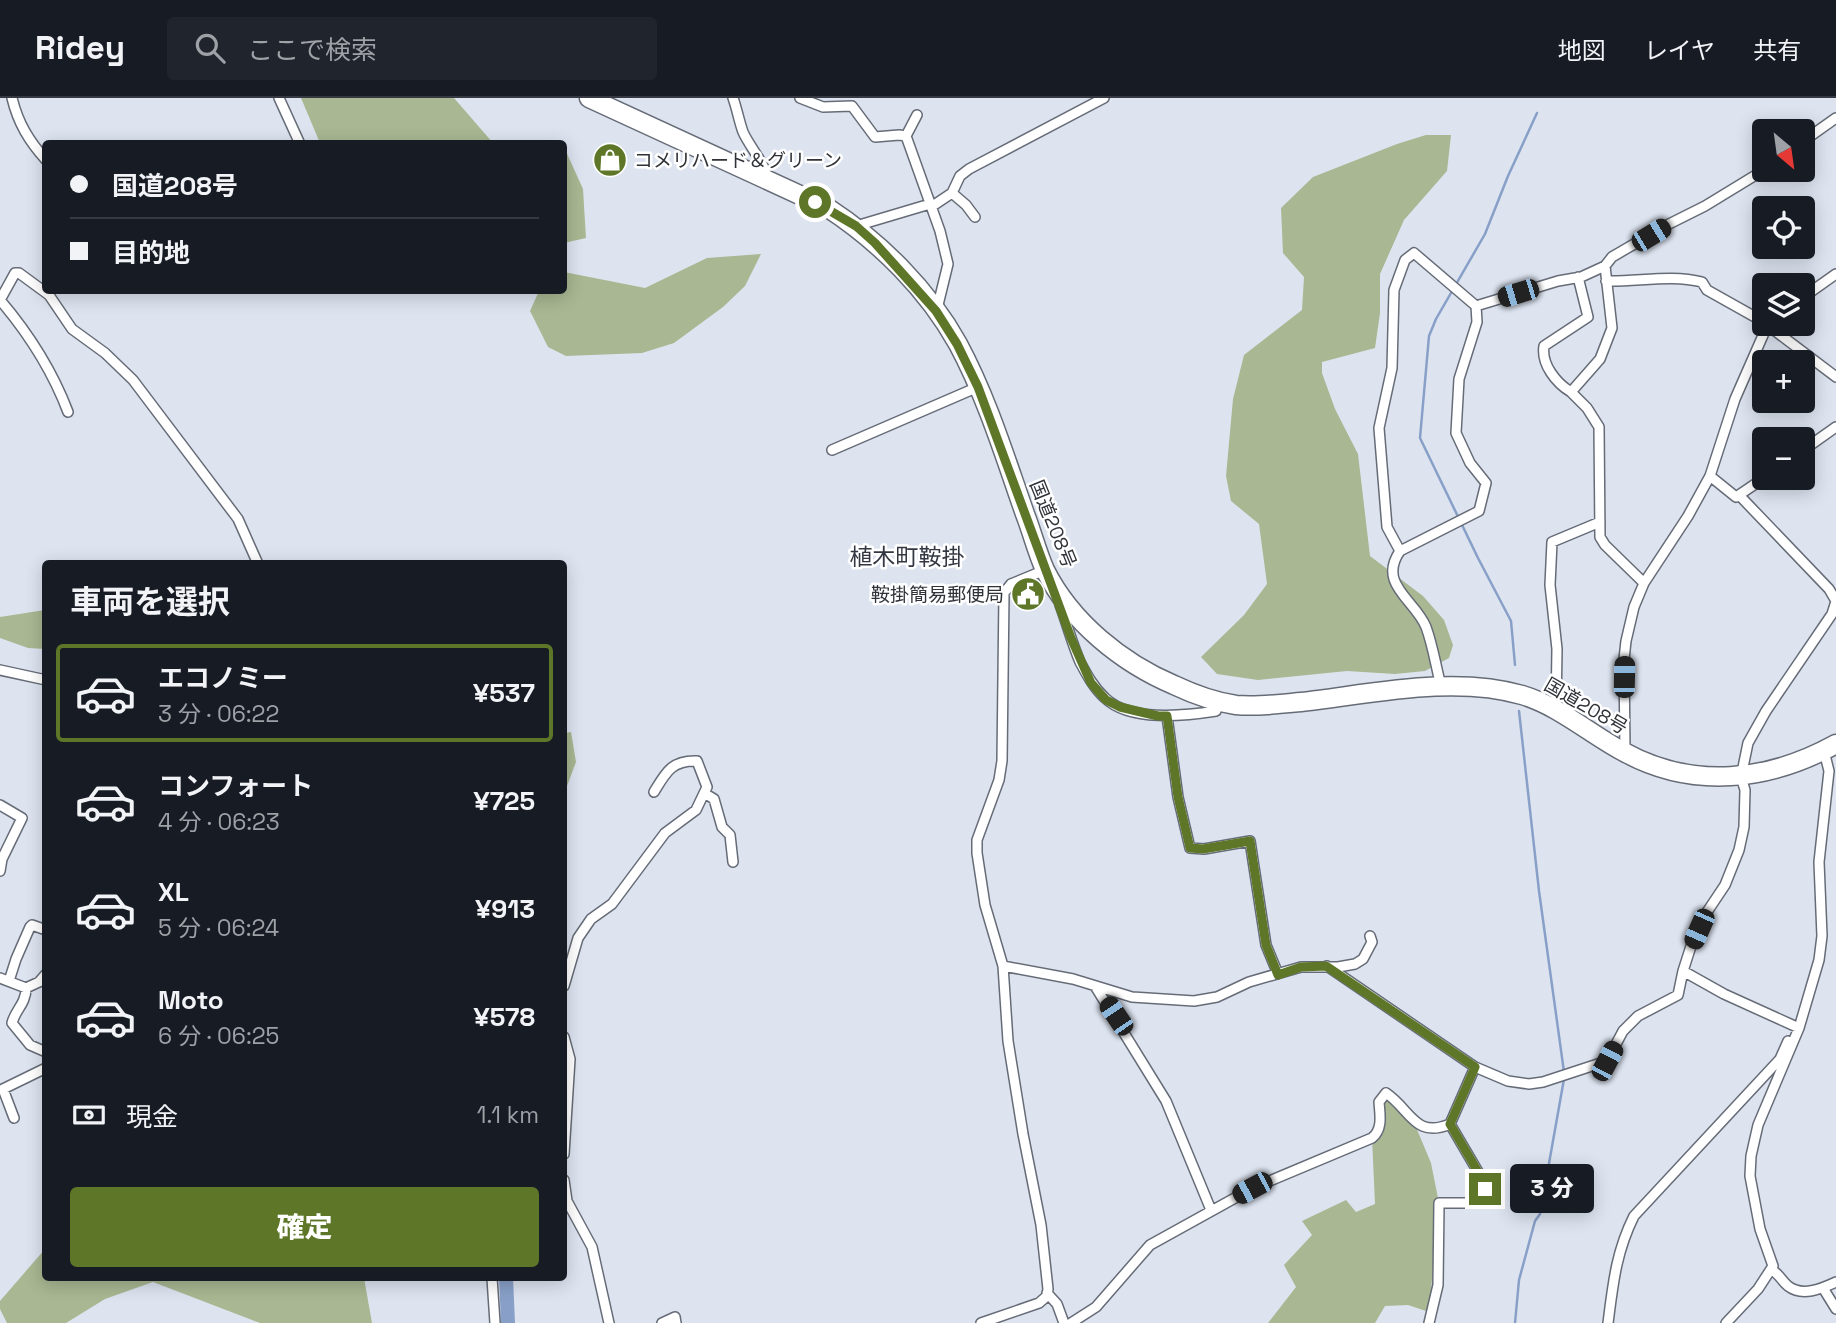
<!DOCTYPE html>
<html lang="ja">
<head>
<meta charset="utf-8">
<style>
	body { margin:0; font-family:"Space Grotesk","Noto Sans JP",sans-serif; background:#20242c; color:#f1f3f6; height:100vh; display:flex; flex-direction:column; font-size:26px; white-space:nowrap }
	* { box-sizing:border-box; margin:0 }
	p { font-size:23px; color:#9ea1a6 }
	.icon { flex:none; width:38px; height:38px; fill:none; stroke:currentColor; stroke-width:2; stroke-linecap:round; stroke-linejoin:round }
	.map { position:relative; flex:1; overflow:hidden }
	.panel { position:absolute; left:42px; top:462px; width:525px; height:721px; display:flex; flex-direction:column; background:#171b24; border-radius:7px; box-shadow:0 4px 18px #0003 }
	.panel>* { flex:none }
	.top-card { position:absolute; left:42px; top:42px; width:525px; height:154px; border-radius:7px; box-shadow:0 4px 18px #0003; display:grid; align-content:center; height:154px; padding:0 28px; background:#171b24 }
	.needle { width:46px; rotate:151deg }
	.tools { position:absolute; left:1752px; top:21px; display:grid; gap:14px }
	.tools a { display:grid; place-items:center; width:63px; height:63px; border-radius:7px; background:#171b24; box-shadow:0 4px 18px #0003; font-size:35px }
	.end { position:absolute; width:32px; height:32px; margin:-16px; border:9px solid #5d7628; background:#fff; box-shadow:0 0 0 4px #fff }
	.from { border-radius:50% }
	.bubble { position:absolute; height:49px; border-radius:7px; background:#171b24; box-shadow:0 4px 18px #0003; font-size:23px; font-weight:800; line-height:49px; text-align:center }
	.car { position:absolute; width:21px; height:42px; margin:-21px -10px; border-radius:9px; box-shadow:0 0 5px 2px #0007; background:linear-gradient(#222 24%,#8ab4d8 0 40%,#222 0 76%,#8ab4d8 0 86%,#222 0) }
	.top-card b { display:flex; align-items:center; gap:24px; height:66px; font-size:26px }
	.top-card b+b { border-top:2px solid #363941 }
	.top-card i { width:18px; height:18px; background:#f1f3f6 }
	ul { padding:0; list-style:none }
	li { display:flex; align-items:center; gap:21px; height:98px; margin:0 14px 10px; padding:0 14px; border:4px solid transparent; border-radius:7px }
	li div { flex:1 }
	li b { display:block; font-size:26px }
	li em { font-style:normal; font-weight:800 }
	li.on { border-color:#5d7628 }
	li>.icon { width:63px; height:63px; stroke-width:1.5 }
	h2 { padding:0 28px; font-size:32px; line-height:84px }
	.pay { display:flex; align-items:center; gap:18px; height:77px; padding:0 28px; font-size:26px }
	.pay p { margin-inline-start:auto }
	.primary-button { display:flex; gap:14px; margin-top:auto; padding:14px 28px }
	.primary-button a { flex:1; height:80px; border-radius:7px; background:#5d7628; color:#fff; font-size:28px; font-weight:800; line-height:80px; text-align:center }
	header { display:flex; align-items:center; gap:42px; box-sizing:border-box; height:98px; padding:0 35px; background:#171b24; border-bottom:2px solid #363941 }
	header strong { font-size:33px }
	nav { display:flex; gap:38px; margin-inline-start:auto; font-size:24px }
	.search { width:490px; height:63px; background:#20242c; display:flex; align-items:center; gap:18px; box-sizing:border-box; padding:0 24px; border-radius:7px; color:#9ea1a6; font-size:26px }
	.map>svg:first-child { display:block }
	.green { fill:#a9b792 }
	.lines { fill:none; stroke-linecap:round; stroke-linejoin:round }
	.stream { stroke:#88a0c8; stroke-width:2.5 }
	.river { stroke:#88a0c8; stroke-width:14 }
	.street-casing { stroke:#666c77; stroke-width:12 }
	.highway-casing { stroke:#666c77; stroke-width:21 }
	.street { stroke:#fff; stroke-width:9 }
	.highway { stroke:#fff; stroke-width:18 }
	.route { stroke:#5d7628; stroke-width:9 }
	.labels { text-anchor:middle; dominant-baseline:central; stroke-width:5; stroke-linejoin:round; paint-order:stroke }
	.poi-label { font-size:19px; fill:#2f3237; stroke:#fff; text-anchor:start }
	.street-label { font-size:19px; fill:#2f3237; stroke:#fff }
	.quarter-label { font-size:23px; fill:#323741; stroke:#fff }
</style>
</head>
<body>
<header>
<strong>Ridey</strong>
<div class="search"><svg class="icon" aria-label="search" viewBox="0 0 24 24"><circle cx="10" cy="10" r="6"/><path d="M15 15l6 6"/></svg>ここで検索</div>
<nav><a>地図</a><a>レイヤ</a><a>共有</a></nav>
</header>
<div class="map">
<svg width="1836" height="1225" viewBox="0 0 1836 1225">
	<rect width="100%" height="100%" fill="#dde4f0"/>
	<path class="green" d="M301,0H454L493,45H320Z
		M1426,37H1451L1447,73L1404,122L1380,176V215L1375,250L1322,264V275L1335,311L1358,356L1370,458L1423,498L1444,522L1453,547L1449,560L1425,573L1395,576L1347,573L1258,582L1217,576L1201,559L1244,517L1267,486L1259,426L1231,403L1226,378L1233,301L1244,257L1302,212L1304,179L1283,155L1281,110L1313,79L1397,46Z
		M564,49L583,91L586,140L564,145Z
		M761,156L745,188L723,209L674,245L642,255L566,258L548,249L530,213L539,193L564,192V174L645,190L707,160Z
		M45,512V551L28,550L0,540V519Z
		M571,634L576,664L564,696V635Z
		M1382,999L1413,1022L1431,1065L1439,1105L1429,1214L1408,1207L1385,1208L1375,1225H1268L1296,1189L1284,1167L1312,1137L1302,1123L1346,1102L1356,1114L1375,1106L1372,1040Z
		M45,1151L46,1180H364L372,1225H260L153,1184L105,1201L66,1225H7L0,1211V1203Z"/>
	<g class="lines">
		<path class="stream" d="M1515,567L1511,523L1478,460L1420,340L1429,238L1436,221L1485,136L1508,78L1537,15
			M1519,613L1539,793L1564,974
			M1515,1225L1519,1182L1535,1123L1540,1116L1564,981"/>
		<path class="river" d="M506,1180L508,1225"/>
		<g class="street-casing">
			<path id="street" d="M12,0C18,25 29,43 46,62
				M279,0L300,46
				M733,0C737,11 739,23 743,34C749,48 767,68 767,81
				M800,0L823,9L852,8L875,39L899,37L906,38
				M917,17L906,38L940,133L948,166L937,211
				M1802,44L1836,20
				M952,95L960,78L969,71L1104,0
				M931,109L952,95L966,107L975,119
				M856,128L930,106
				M1605,168L1612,230L1600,261L1571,294L1587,310L1599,329L1600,439L1605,447L1644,485
				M1606,183C1638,184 1671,176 1702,184L1707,192L1764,224
				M1802,200L1836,176
				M0,202L15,175H19L49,197L72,231L105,255L133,282L238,421L258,466
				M0,202C29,236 52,272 68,314
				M1476,208L1558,183L1581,179L1605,168L1612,159L1667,127L1705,108L1764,72
				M1766,226L1836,279
				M1571,294C1556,285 1541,266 1544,248L1588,219L1578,179
				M832,352L978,289
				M1802,353L1836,329
				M1739,397L1764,380
				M1400,453L1387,429L1379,330L1392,270L1394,192L1405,162L1414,155L1476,208L1477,224L1459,281L1456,335L1470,365L1486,385L1479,413L1400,453C1377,486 1415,502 1426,529C1433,548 1436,569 1441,588
				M1060,507C1067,526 1072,545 1080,564C1087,577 1094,590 1105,600C1130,624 1184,618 1216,613L1218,604
				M0,572L46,582
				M1556,612L1557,551L1550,487L1552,444L1600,424
				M1167,618L1178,699L1190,750L1204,751L1250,743L1266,847L1278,876
				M1625,654L1624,561L1626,543L1634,509L1644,485L1688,418L1710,378L1735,301L1764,235L1772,226
				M704,695L714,701L722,729L730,737L733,764
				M0,707L22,720L2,761L0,773
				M1003,868L1073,881L1132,899L1194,903L1217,899L1249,884L1301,869H1338L1355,866L1363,861L1372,844L1370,838
				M1327,868L1475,969L1508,983L1529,986L1543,984L1607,963L1623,933L1638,918L1678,897L1683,873L1692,845L1705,817L1725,787L1739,752L1744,729L1745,692L1741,679L1748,645L1766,613L1832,516L1836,503L1829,491L1739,397L1736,399L1710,378
				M1683,873L1724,896L1799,930
				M0,880L26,890L39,884L46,876
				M9,883L16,861L30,829L32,827L46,832
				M564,888L578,840L591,821L612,806L665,735L696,712L707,689L697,663C672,662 666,674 654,694
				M1095,888L1166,1003L1211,1112
				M26,890C26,906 15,912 12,925L30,947L46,954
				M564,939L570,961L564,1056
				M14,1020L3,991L46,970
				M564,1082L567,1103L592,1149L609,1225
				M1772,1172C1779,1176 1782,1183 1788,1188C1802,1199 1821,1191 1836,1184
				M492,1180L495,1225
				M1823,1190L1836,1211
				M1047,1195L1057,1206L1064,1225
				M662,1225L675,1219L676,1225
				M981,1225L1039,1205L1047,1198L1048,1191L1041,1127L1023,1036L1008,943L1003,868L985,807L977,755V742L999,682L1002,663L1004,495L1011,486L1045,472L1046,475
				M1071,1225L1096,1209L1150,1147L1253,1090L1372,1040C1383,1031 1380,1017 1379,1004L1386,995C1411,1012 1415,1041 1450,1026L1475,969
				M1429,1225L1438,1187L1439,1105H1471L1482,1098L1484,1084L1450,1026
				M1608,1225C1613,1186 1616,1154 1634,1118L1780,961L1788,943
				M1726,1225L1758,1191L1773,1168L1760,1131L1750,1078L1751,1058L1758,1027L1799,930L1819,862L1822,838L1819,764L1829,673L1824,653"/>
		</g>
		<g class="highway-casing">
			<path id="highway" d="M589,0L828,110C880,144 928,192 958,246C987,300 1005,359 1025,416C1032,434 1037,454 1045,472C1071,524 1122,565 1174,587C1193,596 1215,604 1236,607C1257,609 1280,606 1301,604C1371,596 1454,577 1522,597C1559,608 1590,636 1624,654C1693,692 1769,683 1836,646"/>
		</g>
		<use href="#street" class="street"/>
		<use href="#highway" class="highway"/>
	</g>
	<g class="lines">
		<path class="route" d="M815,104L856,128L875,145L936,213L957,246L978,289L1071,540L1091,585L1106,602L1120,609L1158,618H1167L1178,699L1190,750L1203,751L1250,743L1266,847L1278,877L1301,869L1326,868L1475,969L1450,1026L1484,1084L1485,1091"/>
	</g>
	<defs>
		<g id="shop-disc" transform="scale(1.75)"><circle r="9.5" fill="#5d7628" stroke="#fff"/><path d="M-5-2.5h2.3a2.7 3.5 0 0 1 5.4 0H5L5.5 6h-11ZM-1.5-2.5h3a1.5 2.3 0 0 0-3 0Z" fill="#fff"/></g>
		<g id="civic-disc" transform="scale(1.75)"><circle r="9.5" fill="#5d7628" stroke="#fff"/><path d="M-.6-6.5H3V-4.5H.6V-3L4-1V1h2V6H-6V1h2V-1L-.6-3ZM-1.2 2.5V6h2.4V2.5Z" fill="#fff"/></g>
	</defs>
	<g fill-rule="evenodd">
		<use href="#shop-disc" x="610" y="62"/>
		<use href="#civic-disc" x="1028" y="496"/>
	</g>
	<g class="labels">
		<g class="poi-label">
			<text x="634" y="62">コメリハード＆グリーン</text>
			<text x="1004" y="496" text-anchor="end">鞍掛簡易郵便局</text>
		</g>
		<g class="street-label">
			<text transform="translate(1053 426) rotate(68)">国道208号</text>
			<text transform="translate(1586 608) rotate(30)">国道208号</text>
		</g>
		<g class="quarter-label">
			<text x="907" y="459">植木町鞍掛</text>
		</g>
	</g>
</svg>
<div class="tools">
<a><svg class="needle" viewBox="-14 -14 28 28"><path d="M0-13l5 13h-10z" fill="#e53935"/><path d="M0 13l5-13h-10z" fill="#9ea1a6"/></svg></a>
<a><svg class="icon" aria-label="locate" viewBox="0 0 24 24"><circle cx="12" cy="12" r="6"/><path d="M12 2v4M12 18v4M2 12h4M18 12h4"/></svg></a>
<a><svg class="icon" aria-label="layers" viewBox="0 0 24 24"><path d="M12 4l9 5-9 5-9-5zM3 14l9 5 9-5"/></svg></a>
<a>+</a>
<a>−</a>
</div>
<i class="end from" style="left:815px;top:104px"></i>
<i class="end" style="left:1485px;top:1091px"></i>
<div class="bubble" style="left:1510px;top:1066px;width:84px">3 分</div>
<i class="car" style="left:1651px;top:137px;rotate:59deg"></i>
<i class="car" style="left:1518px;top:195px;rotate:253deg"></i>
<i class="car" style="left:1624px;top:579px;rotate:1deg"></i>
<i class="car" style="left:1699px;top:831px;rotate:204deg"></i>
<i class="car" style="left:1116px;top:918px;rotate:326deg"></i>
<i class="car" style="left:1607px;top:963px;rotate:28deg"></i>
<i class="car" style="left:1252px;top:1090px;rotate:242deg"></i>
<div class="top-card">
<b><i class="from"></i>国道208号</b>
<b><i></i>目的地</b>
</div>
<section class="panel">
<h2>車両を選択</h2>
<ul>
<li class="on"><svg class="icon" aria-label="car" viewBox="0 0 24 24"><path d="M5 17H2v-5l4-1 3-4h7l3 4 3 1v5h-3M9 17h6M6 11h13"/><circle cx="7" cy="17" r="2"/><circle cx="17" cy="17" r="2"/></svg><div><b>エコノミー</b><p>3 分 · 06:22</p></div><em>¥537</em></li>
<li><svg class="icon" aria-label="car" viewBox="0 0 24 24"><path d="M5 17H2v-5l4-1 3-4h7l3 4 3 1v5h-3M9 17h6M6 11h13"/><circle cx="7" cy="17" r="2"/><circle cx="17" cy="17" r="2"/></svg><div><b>コンフォート</b><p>4 分 · 06:23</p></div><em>¥725</em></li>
<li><svg class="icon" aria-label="car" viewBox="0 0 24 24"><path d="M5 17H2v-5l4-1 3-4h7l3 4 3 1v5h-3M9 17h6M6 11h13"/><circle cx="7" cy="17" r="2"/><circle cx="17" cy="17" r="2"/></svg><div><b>XL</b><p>5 分 · 06:24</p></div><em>¥913</em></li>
<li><svg class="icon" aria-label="car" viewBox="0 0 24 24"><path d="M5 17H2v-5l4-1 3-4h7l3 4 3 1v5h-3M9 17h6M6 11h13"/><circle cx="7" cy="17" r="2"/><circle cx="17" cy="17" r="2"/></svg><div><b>Moto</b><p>6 分 · 06:25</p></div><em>¥578</em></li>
</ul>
<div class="pay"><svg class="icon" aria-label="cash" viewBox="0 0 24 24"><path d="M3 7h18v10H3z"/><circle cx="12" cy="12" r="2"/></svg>現金<p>1.1 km</p></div>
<div class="primary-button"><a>確定</a></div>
</section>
</div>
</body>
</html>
